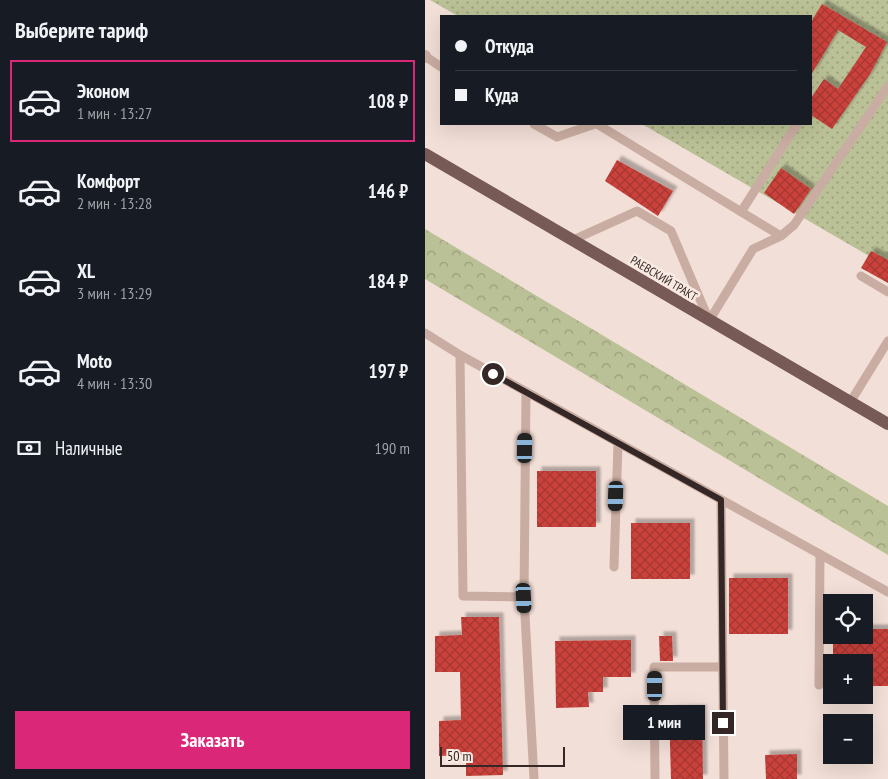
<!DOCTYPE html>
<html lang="ru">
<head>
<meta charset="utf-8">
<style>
	body { margin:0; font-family:"PT Sans Narrow",sans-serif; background:#242831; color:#f1f3f6; height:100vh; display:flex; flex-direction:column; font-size:19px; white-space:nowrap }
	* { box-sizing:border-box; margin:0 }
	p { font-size:16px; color:#9ea1a6 }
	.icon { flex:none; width:28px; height:28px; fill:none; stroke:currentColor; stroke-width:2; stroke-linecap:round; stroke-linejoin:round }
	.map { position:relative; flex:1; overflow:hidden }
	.panel { display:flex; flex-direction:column; background:#171b24; width:425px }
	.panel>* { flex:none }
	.hud { position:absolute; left:15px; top:15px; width:372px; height:110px; border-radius:0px; box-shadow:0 5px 20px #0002; display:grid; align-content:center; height:110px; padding:0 15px; background:#171b24 }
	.controls { position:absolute; left:398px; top:594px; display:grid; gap:10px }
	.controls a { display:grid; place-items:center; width:50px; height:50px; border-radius:0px; background:#171b24; box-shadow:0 5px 20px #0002; font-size:25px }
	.scale { position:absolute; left:15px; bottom:12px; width:125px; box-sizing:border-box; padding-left:5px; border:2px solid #342725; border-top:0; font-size:14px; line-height:18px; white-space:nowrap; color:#342725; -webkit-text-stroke:4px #f9eae3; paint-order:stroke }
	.end { position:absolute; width:22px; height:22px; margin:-11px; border:6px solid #342725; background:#fff; box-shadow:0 0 0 2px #fff }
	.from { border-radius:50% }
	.bubble { position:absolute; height:35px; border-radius:0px; background:#171b24; box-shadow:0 5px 20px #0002; font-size:16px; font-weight:700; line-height:35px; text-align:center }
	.car { position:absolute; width:15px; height:30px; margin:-15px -8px; border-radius:6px; box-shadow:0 0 4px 1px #0007; background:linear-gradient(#222 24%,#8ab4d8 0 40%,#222 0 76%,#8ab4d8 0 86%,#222 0) }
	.hud b { display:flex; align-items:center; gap:18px; height:48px; font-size:19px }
	.hud b+b { border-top:1px solid #363941 }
	.hud i { width:12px; height:12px; background:#f1f3f6 }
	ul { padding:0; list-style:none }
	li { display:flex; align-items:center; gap:15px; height:82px; margin:0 10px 8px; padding:0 5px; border:2px solid transparent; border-radius:0px }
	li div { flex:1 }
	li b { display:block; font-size:19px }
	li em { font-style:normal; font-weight:700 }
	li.selected { border-color:#db2777 }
	li>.icon { width:45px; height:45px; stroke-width:1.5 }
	h2 { padding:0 15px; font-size:22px; line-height:60px }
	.pay { display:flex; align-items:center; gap:12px; height:55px; padding:0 15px; font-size:19px }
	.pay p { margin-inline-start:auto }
	.button { display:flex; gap:10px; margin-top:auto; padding:10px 15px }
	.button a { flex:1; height:58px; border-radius:0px; background:#db2777; color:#fff; font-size:20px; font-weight:700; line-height:58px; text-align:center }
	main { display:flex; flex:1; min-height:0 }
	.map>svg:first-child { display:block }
	.forest { fill:url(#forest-crowns) }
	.garden { fill:url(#garden-dots) }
	.building { fill:url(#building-cross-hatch); filter:url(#shadow) }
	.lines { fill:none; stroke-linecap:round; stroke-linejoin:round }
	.service { stroke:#caada2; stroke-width:9 }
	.minor { stroke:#caada2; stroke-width:12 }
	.primary { stroke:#775a55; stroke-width:12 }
	.route { stroke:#342725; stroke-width:6 }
	.labels { text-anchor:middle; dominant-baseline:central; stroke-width:5; stroke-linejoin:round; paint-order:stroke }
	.street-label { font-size:12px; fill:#342725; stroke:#f9eae3 }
</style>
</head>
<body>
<main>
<section class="panel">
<h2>Выберите тариф</h2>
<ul>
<li class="selected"><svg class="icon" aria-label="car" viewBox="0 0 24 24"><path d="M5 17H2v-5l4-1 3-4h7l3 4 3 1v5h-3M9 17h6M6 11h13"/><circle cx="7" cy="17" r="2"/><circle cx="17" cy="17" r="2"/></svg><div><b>Эконом</b><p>1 мин · 13:27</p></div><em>108 ₽</em></li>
<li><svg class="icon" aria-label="car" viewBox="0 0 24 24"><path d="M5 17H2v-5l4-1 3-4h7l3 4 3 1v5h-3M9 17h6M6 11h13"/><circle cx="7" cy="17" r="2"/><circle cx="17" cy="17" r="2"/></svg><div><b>Комфорт</b><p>2 мин · 13:28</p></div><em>146 ₽</em></li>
<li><svg class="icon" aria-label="car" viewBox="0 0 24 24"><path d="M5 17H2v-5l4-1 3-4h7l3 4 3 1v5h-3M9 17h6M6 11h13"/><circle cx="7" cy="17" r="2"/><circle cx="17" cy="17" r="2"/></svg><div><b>XL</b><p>3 мин · 13:29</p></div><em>184 ₽</em></li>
<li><svg class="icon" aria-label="car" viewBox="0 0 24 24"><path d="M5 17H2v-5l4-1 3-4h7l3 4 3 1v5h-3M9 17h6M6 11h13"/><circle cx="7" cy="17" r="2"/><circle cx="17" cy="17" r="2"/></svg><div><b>Moto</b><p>4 мин · 13:30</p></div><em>197 ₽</em></li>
</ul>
<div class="pay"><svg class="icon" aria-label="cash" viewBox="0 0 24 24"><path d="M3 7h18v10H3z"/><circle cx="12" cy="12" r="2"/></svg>Наличные<p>190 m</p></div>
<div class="button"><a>Заказать</a></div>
</section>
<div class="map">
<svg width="463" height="779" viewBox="0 0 463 779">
	<defs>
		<pattern id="forest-crowns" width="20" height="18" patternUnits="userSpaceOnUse" patternTransform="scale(1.25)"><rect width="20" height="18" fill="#bbc196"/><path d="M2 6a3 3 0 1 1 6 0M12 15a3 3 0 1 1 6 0" fill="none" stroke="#999d7a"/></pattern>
		<pattern id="garden-dots" width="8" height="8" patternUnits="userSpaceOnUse" patternTransform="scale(1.25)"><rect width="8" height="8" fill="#bbc196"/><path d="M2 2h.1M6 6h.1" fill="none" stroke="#999d7a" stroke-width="1.8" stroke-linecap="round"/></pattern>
		<pattern id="building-cross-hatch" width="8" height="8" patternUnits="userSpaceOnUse" patternTransform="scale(1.25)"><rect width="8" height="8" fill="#cb423c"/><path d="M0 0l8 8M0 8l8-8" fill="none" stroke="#a63732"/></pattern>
		<filter id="shadow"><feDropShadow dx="4.5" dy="-4.5" stdDeviation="1" flood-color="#0004"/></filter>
	</defs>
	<rect width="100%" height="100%" fill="#f2dfd7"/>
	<path class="forest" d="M0,229L463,506V555L0,279Z"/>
	<path class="garden" d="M5,0H463V267L217,124H386V16H33Z"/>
	<path class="building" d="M397,4L462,42L445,74L407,129L386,115V98L399,79L413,89L441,47L413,30L386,75V22Z
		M192,160L248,191L233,216L180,181Z
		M356,168L386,189L369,214L339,193Z
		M446,251L463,260V283L436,268Z
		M112,471H171V527H112Z
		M206,523H265V579H206Z
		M304,578H363V634H304Z
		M36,617H74L78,775L41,776V755L14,756V721L36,720L35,672H10V636L37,635Z
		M439,629H463V686H439V662H408V635H439Z
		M234,636H247L248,661H235Z
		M206,640V677H178V692H163L164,707L131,708L130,641Z
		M277,709L278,779H246L244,710Z
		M372,754V779H341L340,755Z"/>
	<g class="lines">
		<path class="service" d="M0,56L16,67
			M109,124L132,137L170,124
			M172,124L356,236
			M316,212L372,124
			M148,240L212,211L246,231L283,318
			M436,276L463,292
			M284,321L328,249L356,236L369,225L463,86
			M0,333L35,355L463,592
			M35,355L38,596L99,597L109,779
			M426,401L463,341
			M296,500L299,779
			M189,567L193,443
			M99,597L101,392
			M394,685L395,554
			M230,779L229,667H297"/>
		<path class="minor" d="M0,56V57"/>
		<path class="primary" d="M0,154L463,424"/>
	</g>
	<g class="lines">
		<path class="route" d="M68,374L296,500L298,723"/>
	</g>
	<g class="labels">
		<g class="street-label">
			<text transform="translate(239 278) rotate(31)">РАЕВСКИЙ ТРАКТ</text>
		</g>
	</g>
</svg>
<div class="controls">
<a><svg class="icon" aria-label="locate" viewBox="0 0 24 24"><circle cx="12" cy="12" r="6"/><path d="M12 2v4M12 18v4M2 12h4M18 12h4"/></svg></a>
<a>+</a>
<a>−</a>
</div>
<div class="scale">50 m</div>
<i class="end from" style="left:68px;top:374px"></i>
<i class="end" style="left:298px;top:723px"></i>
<div class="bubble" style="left:198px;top:705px;width:82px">1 мин</div>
<i class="car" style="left:100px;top:448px;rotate:1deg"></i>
<i class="car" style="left:191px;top:496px;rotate:182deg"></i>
<i class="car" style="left:99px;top:598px;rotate:177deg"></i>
<i class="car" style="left:230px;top:686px;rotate:0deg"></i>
<div class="hud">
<b><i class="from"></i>Откуда</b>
<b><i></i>Куда</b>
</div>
</div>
</main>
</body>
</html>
